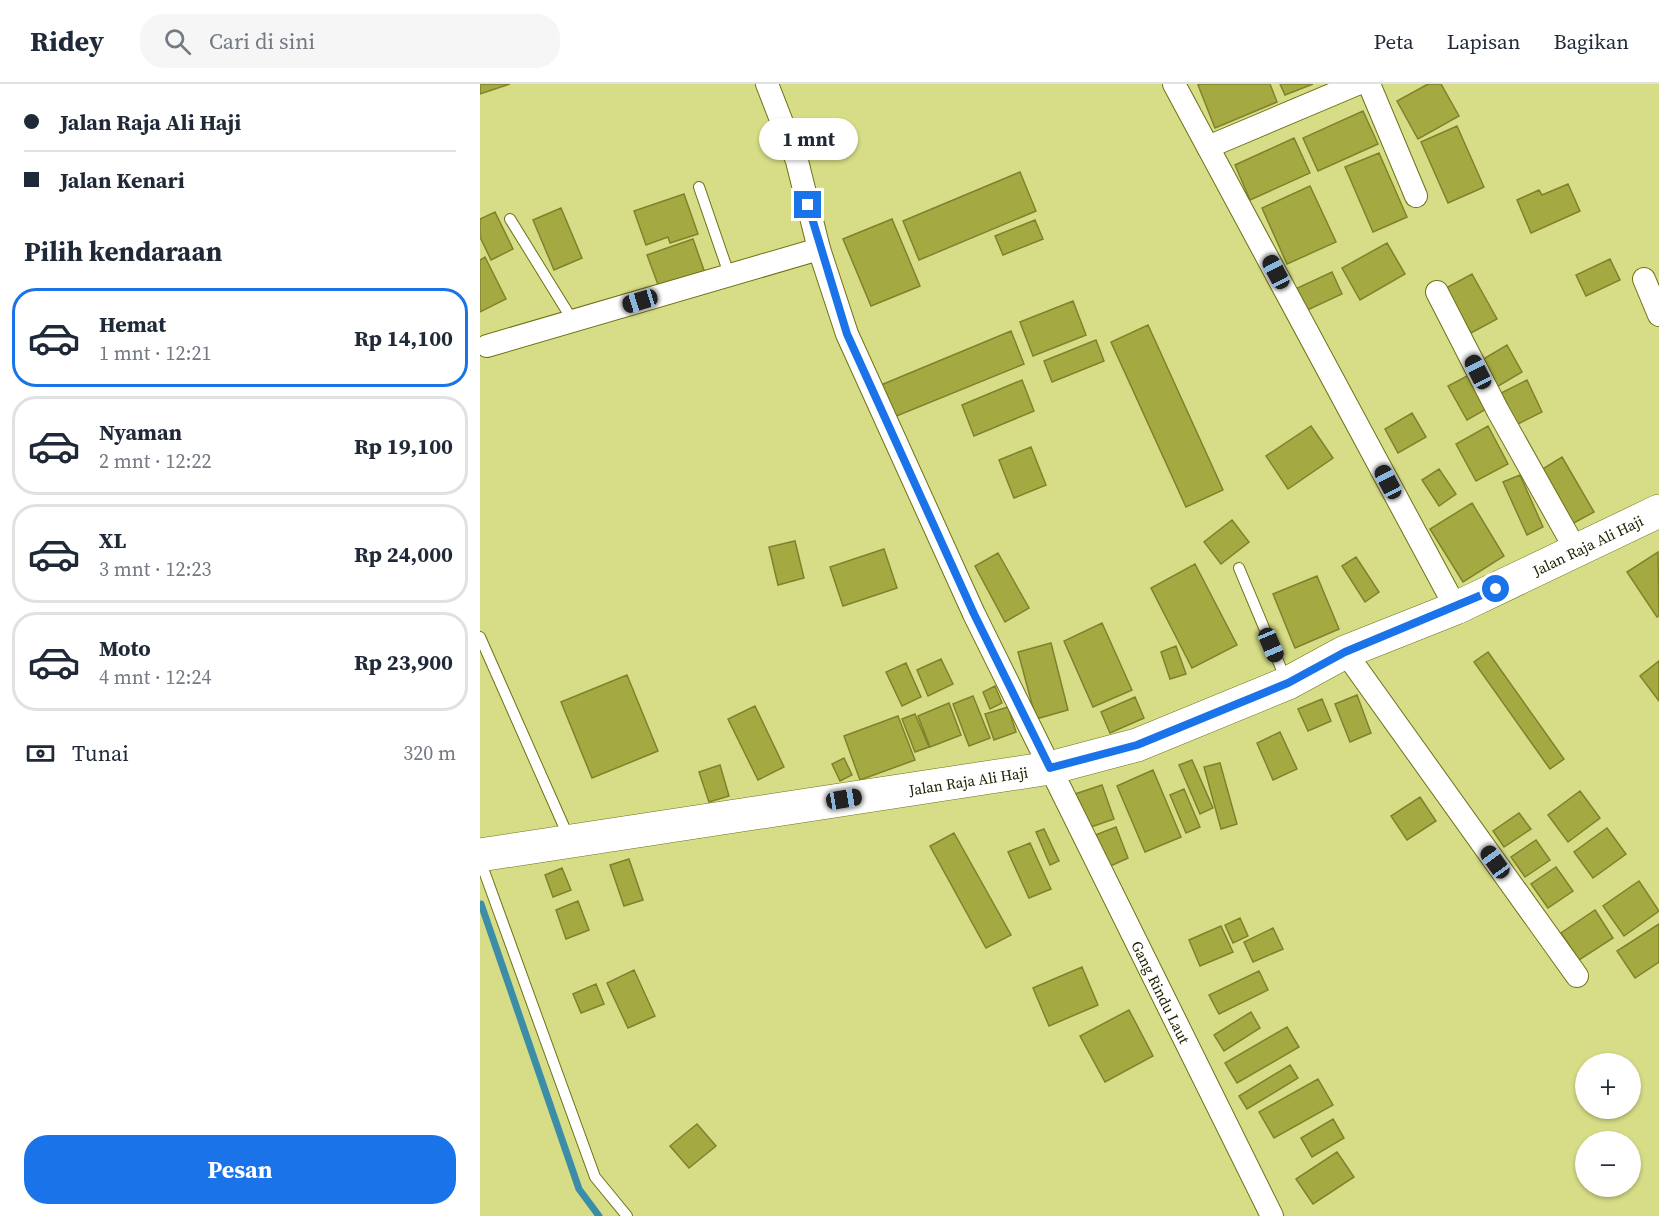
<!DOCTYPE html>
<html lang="id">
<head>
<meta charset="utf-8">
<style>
	body { margin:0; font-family:"Source Serif 4",serif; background:#f6f6f7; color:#1f2937; height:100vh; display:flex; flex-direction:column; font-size:22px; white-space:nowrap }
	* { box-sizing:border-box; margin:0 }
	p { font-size:20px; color:#747a83 }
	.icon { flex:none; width:33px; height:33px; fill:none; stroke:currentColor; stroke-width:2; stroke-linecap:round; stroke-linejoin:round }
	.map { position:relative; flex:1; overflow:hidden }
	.sheet { display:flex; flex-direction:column; background:#fff; width:480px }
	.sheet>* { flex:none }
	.guide { display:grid; align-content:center; height:132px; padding:0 24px; background:#fff }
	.tools { position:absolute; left:1095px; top:969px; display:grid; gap:12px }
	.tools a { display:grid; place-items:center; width:66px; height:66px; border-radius:50%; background:#fff; box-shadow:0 2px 4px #0004; font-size:30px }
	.end { position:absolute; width:27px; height:27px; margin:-14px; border:8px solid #1a73e8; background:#fff; box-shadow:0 0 0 3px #fff }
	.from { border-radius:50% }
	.bubble { position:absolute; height:42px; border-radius:21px; background:#fff; box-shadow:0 2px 4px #0004; font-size:20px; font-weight:700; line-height:42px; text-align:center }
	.car { position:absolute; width:18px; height:36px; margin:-18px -9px; border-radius:8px; box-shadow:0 0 4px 2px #0007; background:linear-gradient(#222 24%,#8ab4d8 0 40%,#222 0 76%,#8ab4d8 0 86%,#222 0) }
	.guide b { display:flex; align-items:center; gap:21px; height:57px; font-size:22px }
	.guide b+b { border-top:2px solid #e0e1e3 }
	.guide i { width:15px; height:15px; background:#1f2937 }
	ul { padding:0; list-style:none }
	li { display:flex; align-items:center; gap:18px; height:99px; margin:0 12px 9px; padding:0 12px; border:3px solid #e0e1e3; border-radius:24px }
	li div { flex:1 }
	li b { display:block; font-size:22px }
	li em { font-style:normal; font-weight:700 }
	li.on { border-color:#1a73e8 }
	li>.icon { width:54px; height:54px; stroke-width:1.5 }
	h2 { padding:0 24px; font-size:27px; line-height:72px }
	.pay { display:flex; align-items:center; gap:15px; height:66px; padding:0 24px; font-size:22px }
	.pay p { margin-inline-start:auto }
	.button { display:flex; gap:12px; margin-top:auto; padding:12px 24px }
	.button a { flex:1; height:69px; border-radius:24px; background:#1a73e8; color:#fff; font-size:24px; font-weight:700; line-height:69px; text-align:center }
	header { display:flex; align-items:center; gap:36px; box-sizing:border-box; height:84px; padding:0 30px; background:#fff; border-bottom:2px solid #e0e1e3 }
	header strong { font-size:28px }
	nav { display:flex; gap:33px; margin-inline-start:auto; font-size:21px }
	.search { width:420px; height:54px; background:#f6f6f7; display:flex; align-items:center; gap:15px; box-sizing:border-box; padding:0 21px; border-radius:24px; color:#747a83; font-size:22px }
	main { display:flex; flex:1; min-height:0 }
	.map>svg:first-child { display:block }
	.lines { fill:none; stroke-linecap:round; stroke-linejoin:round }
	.stream { stroke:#3c8ea8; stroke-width:7 }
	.building { fill:#a5a941; stroke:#7f822b; stroke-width:1.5 }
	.service-casing { stroke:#6f7215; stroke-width:12 }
	.minor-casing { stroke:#6f7215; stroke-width:24 }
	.primary-casing { stroke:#6f7215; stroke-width:34 }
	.service { stroke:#fff; stroke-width:10 }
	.minor { stroke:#fff; stroke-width:22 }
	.primary { stroke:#fff; stroke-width:33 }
	.route { stroke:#1a73e8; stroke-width:8 }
	.labels { text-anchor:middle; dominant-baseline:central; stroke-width:5; stroke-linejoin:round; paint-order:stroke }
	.street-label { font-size:15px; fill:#212200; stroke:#d7dc86 }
</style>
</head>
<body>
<header>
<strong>Ridey</strong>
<div class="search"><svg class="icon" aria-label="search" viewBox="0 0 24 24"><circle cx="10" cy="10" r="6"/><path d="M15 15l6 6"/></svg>Cari di sini</div>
<nav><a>Peta</a><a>Lapisan</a><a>Bagikan</a></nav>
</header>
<main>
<section class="sheet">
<div class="guide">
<b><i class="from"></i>Jalan Raja Ali Haji</b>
<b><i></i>Jalan Kenari</b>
</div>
<h2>Pilih kendaraan</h2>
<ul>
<li class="on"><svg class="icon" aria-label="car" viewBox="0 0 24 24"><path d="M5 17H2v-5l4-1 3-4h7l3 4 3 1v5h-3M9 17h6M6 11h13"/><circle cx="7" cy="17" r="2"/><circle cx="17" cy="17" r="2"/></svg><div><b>Hemat</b><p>1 mnt · 12:21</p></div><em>Rp 14,100</em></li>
<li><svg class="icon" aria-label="car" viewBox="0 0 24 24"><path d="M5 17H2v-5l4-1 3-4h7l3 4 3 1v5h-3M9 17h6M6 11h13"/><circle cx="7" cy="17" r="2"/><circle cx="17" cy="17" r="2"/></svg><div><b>Nyaman</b><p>2 mnt · 12:22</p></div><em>Rp 19,100</em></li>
<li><svg class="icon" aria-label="car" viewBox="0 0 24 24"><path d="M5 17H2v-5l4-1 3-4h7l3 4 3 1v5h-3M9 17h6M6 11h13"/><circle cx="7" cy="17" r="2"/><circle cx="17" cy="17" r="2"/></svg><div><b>XL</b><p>3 mnt · 12:23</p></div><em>Rp 24,000</em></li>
<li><svg class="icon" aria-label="car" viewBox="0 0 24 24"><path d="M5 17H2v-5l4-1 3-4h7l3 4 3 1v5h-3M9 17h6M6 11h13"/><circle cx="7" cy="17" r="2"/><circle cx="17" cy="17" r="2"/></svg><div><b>Moto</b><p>4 mnt · 12:24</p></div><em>Rp 23,900</em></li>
</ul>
<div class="pay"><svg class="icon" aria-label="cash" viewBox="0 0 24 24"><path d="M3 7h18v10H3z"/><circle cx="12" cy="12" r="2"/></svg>Tunai<p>320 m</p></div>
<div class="button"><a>Pesan</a></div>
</section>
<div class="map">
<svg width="1179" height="1132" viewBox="0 0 1179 1132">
	<rect width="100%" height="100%" fill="#d7dc86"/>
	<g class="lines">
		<path class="stream" d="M1,820L99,1105L119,1132"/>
	</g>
	<path class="building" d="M0,0H30L0,10Z
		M721,0H790L797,18L735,44L718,1Z
		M800,0H833L805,11Z
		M948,0H961L979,32L938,55L917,17Z
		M883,27L898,60L838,87L823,54Z
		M977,42L1004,103L968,119L941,58Z
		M814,54L830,89L770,116L755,81Z
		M899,69L927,133L893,148L865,83Z
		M540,88L556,127L439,176L423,137Z
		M1088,100L1100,127L1051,149L1037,116L1059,106L1062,111Z
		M830,102L856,158L807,180L782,124Z
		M204,110L218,150L190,159L188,153L166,161L154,127Z
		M81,124L102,174L74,186L53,136Z
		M15,128L33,165L11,176L0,153V135Z
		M412,135L440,202L391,222L363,155Z
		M555,136L563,155L523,171L515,152Z
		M213,155L225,189L180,206L167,171Z
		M907,159L925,190L880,216L862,184Z
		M5,173L26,215L0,228V176Z
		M1130,175L1140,196L1106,212L1096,191Z
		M852,188L862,210L821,229L811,207Z
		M992,190L1017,235L991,249L966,204Z
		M593,217L606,251L553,272L540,238Z
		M668,241L743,406L706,423L631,258Z
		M531,247L544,280L414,333L401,301Z
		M616,256L624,277L572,298L564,277Z
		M1027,261L1042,288L1015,304L1000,277Z
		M989,291L1008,324L987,336L968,302Z
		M542,296L554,327L494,352L482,321Z
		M1047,296L1062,328L1036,341L1021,309Z
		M932,329L946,353L918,369L905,345Z
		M831,342L853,374L808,405L786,372Z
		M1008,342L1028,380L996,397L976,360Z
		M551,363L566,401L534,414L519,376Z
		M1082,373L1114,428L1092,440L1061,386Z
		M959,385L976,410L959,422L942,396Z
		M1040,391L1063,443L1047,451L1023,398Z
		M992,419L1024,472L983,498L950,445Z
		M752,436L769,458L741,480L724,458Z
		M315,457L324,494L298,501L289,463Z
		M404,465L417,504L363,522L350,483Z
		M1178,468L1179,532L1177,533L1147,488Z
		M518,469L549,524L525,538L495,482Z
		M876,473L899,508L885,518L862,482Z
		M715,480L757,561L712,584L671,504Z
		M837,492L859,545L815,564L793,510Z
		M622,539L652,606L613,623L584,557Z
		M571,559L588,626L556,635L538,568Z
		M696,562L706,590L690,595L681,568Z
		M1008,568L1084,675L1070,685L994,578Z
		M461,575L473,600L448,612L437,586Z
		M1179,577V617L1160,592Z
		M426,579L441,613L422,622L406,588Z
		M147,591L178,667L112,694L81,618Z
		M515,602L522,619L510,625L503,608Z
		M877,611L891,649L870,658L855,620Z
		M493,612L510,654L489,662L473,620Z
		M655,613L664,634L630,649L621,628Z
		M842,615L851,637L828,647L818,625Z
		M469,619L481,651L450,663L438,632Z
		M275,622L304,683L278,696L248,635Z
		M528,623L536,648L514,656L505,630Z
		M435,630L449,663L435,668L422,635Z
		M418,632L435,676L380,696L364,652Z
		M800,648L817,685L793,696L777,659Z
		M364,674L372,691L360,697L352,680Z
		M712,676L733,724L720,730L699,681Z
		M740,679L757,740L741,745L724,683Z
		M240,681L249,712L229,718L219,688Z
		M673,686L701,753L665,768L637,702Z
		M622,701L634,735L608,744L595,710Z
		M704,705L720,743L706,749L690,711Z
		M1100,707L1120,734L1088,758L1068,731Z
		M940,713L956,737L927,756L911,732Z
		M1039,729L1051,745L1024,763L1013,747Z
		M636,743L648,774L626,784L613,752Z
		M1127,744L1146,770L1113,794L1094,768Z
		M564,745L579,777L570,781L556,748Z
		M474,749L531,851L506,864L450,762Z
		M1056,756L1070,776L1045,793L1031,773Z
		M550,759L571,805L549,814L528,768Z
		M149,775L163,816L144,822L130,781Z
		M1076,783L1093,807L1068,824L1051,800Z
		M82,784L91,806L73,813L65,791Z
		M1159,797L1179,827L1144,852L1123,822Z
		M98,817L109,846L86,855L76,826Z
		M1115,826L1133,854L1099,876L1081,849Z
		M760,834L768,852L753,859L745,841Z
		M1179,840V878L1155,894L1137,867Z
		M741,842L753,868L720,882L709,856Z
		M793,844L803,865L773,878L764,858Z
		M602,883L618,921L569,942L553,904Z
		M154,886L175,932L148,944L127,899Z
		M779,887L788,906L739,930L729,911Z
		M116,900L124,920L101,929L93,910Z
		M649,926L673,972L625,998L600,952Z
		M771,928L780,944L744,967L734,951Z
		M807,943L819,963L757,999L745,979Z
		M810,981L818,994L767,1025L759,1012Z
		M838,995L853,1021L794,1054L779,1028Z
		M853,1035L864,1054L832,1073L821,1054Z
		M217,1040L236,1062L209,1084L190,1062Z
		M857,1068L874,1093L833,1120L816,1095Z"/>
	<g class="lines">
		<g class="service-casing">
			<path id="service" d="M219,103L249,190
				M30,135L93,237
				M759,484L806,596
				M0,553L89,754
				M0,776L115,1093L147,1132"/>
		</g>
		<g class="minor-casing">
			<g id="minor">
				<path id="s1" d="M287,0L317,77L339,165L367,250L494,530L792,1132"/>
				<path d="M694,0L976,524"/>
				<path d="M889,0L936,112"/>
				<path d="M728,63L877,0"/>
				<path d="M1164,195L1179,231"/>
				<path d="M957,208L1018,327L1097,468"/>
				<path d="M7,262L339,165"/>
				<path d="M865,568L1097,892"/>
			</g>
		</g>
		<g class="primary-casing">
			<g id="primary">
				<path id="s2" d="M0,771L570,684L657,661L808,599L865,568L976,524L1179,427"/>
			</g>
		</g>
		<use href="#service" class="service"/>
		<use href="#minor" class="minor"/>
		<use href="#primary" class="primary"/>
	</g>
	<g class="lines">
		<path class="route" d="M328,121L367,250L494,530L570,684L657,661L808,599L865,568L1016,505"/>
	</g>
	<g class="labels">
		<g class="street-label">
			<text stroke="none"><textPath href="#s2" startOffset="1160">Jalan Raja Ali Haji</textPath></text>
			<text stroke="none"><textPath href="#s2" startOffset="494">Jalan Raja Ali Haji</textPath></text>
			<text stroke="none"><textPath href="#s1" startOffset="992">Gang Rindu Laut</textPath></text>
		</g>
	</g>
</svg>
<div class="tools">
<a>+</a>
<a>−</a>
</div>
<i class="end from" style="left:1016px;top:505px"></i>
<i class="end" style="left:328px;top:121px"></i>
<div class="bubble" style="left:279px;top:34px;width:99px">1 mnt</div>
<i class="car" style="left:796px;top:188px;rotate:332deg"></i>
<i class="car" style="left:160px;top:217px;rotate:253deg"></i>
<i class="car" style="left:998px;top:288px;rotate:333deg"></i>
<i class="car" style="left:908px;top:398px;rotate:332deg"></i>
<i class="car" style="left:791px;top:561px;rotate:157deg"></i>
<i class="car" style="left:364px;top:715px;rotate:81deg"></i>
<i class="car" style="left:1015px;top:778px;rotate:324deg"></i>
</div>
</main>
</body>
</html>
